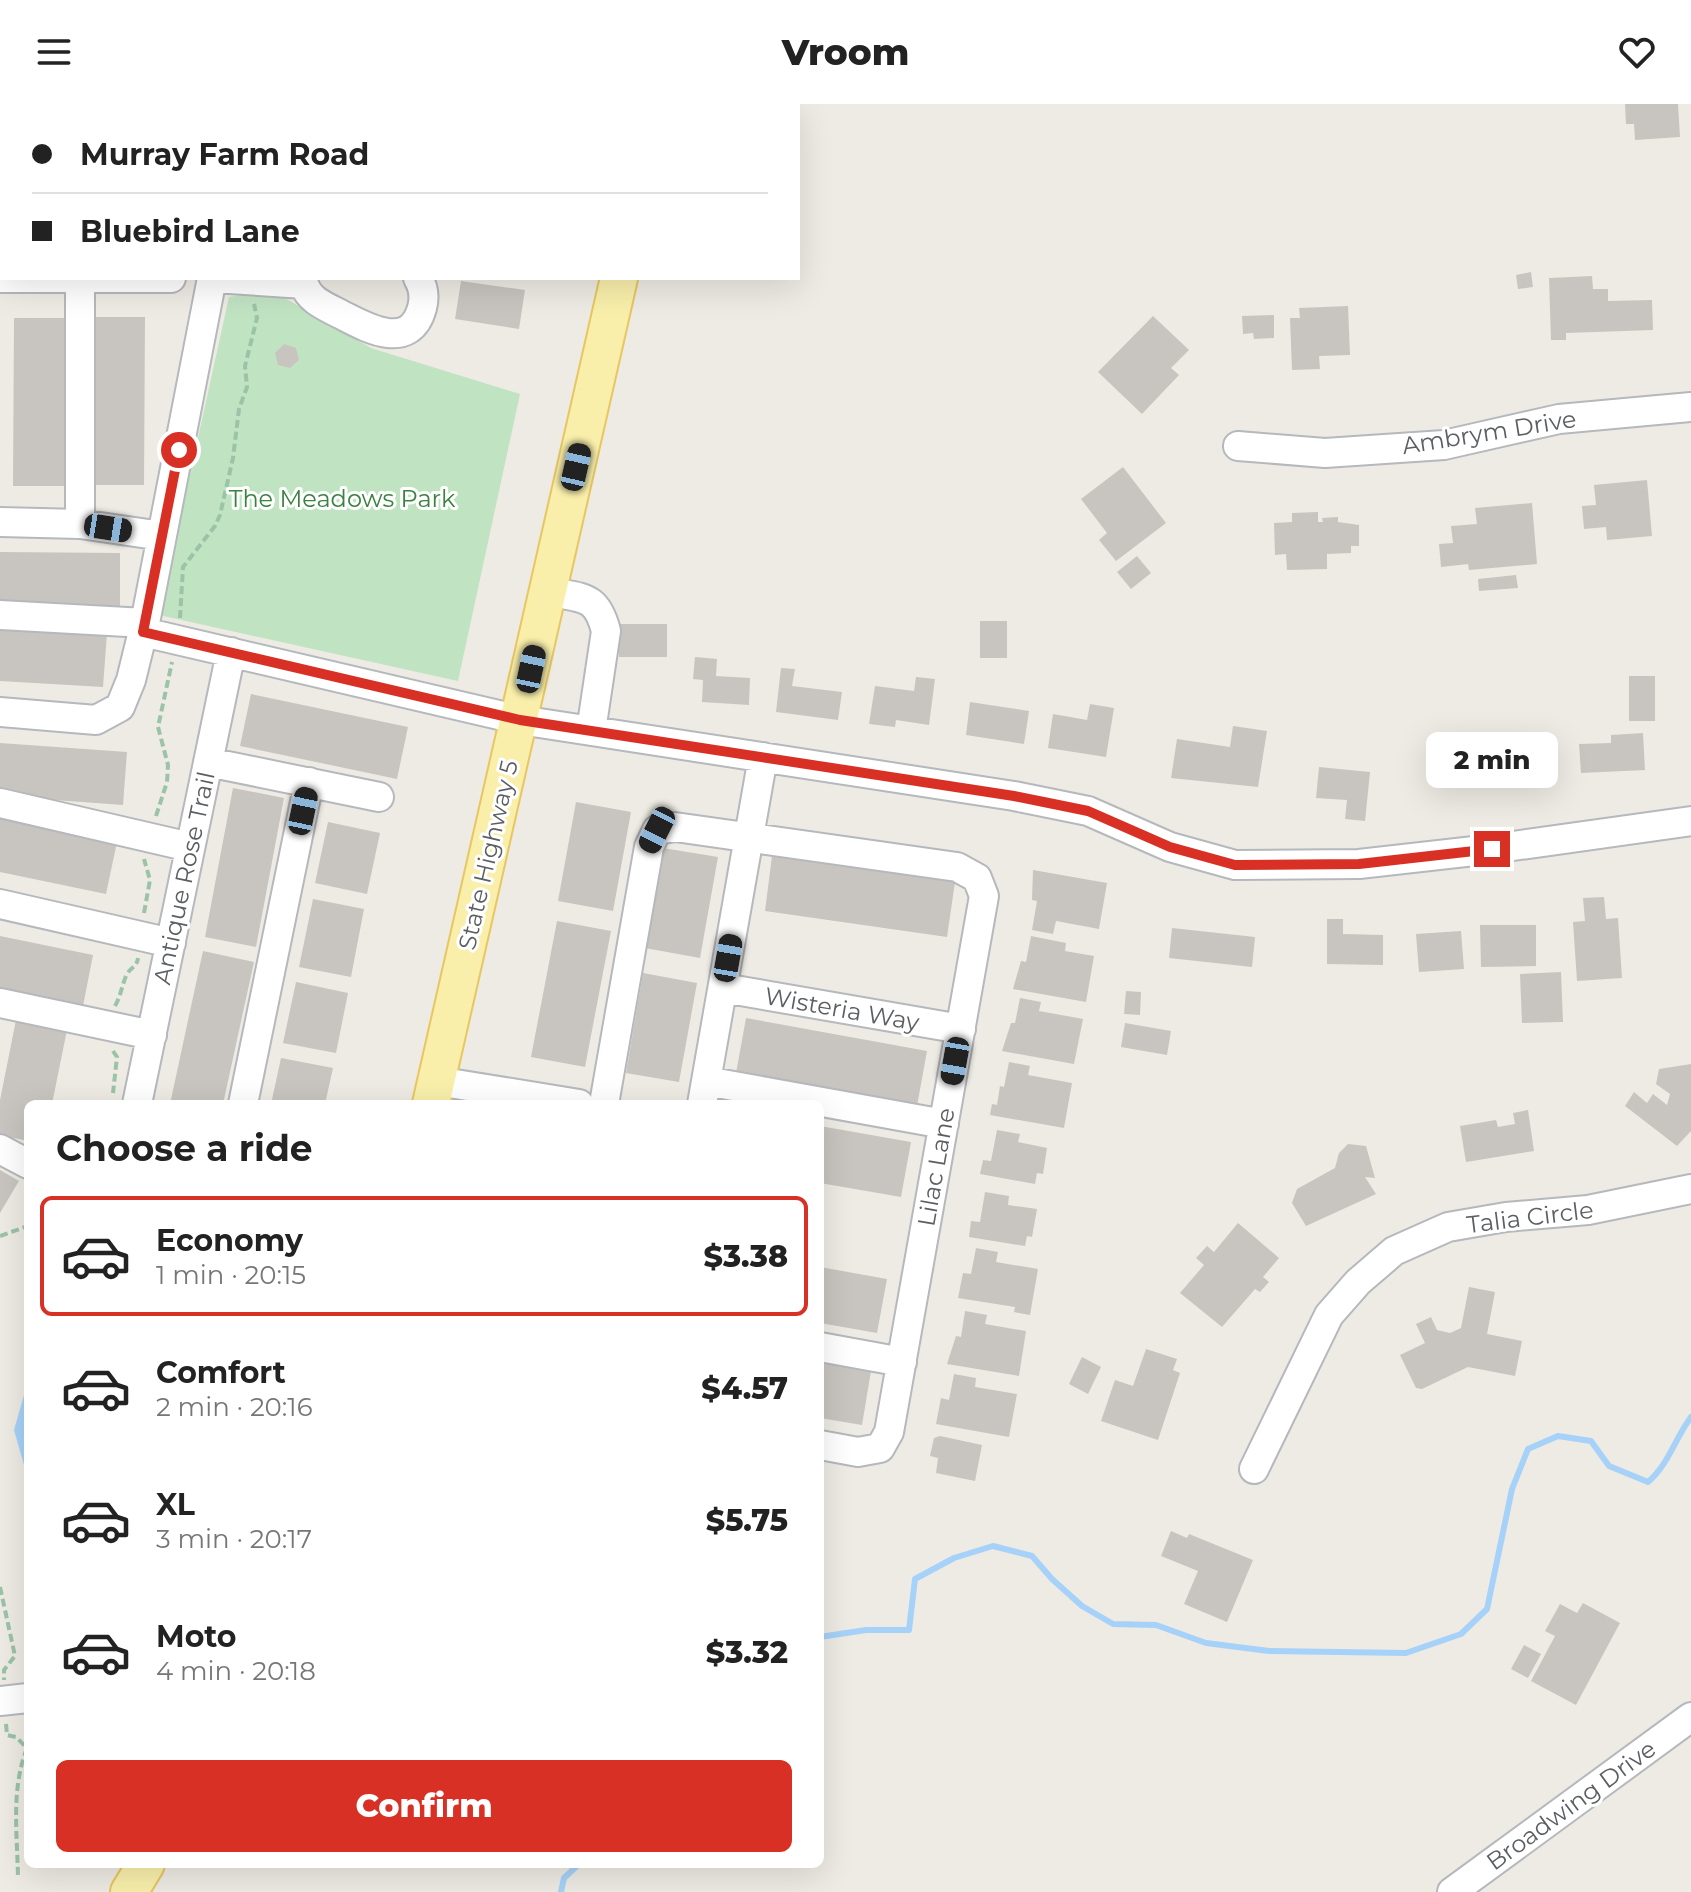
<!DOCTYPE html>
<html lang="en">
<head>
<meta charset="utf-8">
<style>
	body { margin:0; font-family:Montserrat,sans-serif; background:#f2f2f2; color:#222; height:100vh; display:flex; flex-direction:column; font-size:30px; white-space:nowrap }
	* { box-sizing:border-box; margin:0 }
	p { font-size:26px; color:#767676 }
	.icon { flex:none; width:44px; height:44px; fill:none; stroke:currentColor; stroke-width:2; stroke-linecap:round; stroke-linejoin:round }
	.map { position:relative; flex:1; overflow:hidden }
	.panel { position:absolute; left:24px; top:996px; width:800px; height:768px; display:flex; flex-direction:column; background:#fff; border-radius:12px; box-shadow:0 8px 32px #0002 }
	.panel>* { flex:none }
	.guide { position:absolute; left:0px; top:0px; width:800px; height:176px; box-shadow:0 8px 32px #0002; display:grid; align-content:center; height:176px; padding:0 32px; background:#fff }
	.end { position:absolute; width:36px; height:36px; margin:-18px; border:10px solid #d93025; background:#fff; box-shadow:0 0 0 4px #fff }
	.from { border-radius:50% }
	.bubble { position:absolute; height:56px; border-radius:12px; background:#fff; box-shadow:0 8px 32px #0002; font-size:26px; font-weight:800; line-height:56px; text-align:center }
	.car { position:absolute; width:24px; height:48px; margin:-24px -12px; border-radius:10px; box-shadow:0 0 6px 2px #0007; background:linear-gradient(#222 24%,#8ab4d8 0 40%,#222 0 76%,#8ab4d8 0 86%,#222 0) }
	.guide b { display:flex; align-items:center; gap:28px; height:76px; font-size:30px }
	.guide b+b { border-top:2px solid #e0e0e0 }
	.guide i { width:20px; height:20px; background:#222 }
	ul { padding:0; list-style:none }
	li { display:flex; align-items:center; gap:24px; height:120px; margin:0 16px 12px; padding:0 16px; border:4px solid transparent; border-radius:12px }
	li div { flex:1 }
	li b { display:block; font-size:30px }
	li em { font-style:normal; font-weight:800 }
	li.active { border-color:#d93025 }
	li>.icon { width:72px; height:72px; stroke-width:1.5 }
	h2 { padding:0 32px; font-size:36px; line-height:96px }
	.button { display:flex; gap:16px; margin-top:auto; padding:16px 32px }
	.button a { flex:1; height:92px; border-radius:12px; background:#d93025; color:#fff; font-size:32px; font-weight:800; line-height:92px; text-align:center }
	header { display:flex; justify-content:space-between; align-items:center; height:104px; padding:0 32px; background:#fff; font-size:36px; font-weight:800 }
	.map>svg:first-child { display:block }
	.green { fill:#c0e3c2 }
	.water { fill:#a6d2f9 }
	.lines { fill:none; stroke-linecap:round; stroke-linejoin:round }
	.stream { stroke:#a6d2f9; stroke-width:6 }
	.building { fill:#c8c5c0 }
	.minor-casing { stroke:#b5b8bc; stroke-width:32 }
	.major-casing { stroke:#e8c660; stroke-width:40 }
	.path { stroke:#9ac3a7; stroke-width:4; stroke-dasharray:8 4; stroke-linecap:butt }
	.minor { stroke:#fff; stroke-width:28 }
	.major { stroke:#f9efab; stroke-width:36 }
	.route { stroke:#d93025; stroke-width:10 }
	.labels { text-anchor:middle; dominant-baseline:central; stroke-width:6; stroke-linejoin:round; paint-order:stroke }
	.street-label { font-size:24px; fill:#5b5e62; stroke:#fff }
	.park-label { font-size:24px; fill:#3a8240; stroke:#fff }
</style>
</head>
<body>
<header><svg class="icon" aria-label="menu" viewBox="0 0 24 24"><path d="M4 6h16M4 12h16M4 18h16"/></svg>Vroom<svg class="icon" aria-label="heart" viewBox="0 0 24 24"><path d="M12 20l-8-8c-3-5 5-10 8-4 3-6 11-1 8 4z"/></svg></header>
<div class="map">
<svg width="1691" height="1788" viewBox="0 0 1691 1788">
	<rect width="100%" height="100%" fill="#edebe3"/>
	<path class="green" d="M271,186L371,244L520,290L458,577L159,511L229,193Z"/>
	<path class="water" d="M28,1277V1375L14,1326Z"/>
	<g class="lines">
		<path class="stream" d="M820,1533L866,1526H909L915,1475L954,1454L993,1442L1032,1452L1052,1475L1082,1502L1113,1520L1156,1521L1206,1539L1269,1547L1406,1549L1461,1530L1487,1505L1512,1385L1528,1345L1558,1332L1591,1337L1609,1362L1648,1378C1669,1360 1675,1334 1691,1313
			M561,1788L564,1774L579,1760"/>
	</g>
	<path class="building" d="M1625,0H1678L1680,33L1635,36L1634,20H1626Z
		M1531,168L1533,183L1518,185L1516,171Z
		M1592,172L1593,185H1608V197L1652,196L1653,226L1566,229V236H1551L1549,174Z
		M461,177L525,186L519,225L455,215Z
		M1348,202L1350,251L1319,252L1320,265L1292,266L1290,214H1300L1299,204Z
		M1274,211V234L1254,235L1253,229L1243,230L1242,212Z
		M1153,212L1189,246L1171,264L1179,271L1142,310L1098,268Z
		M91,213H145L144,381H91Z
		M14,214H67L66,382H13Z
		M284,240L296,244L299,256L290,264L278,261L275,249Z
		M1123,363L1166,419L1116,457L1099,436L1107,429L1081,395Z
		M1647,376L1652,432L1607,436L1606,423L1584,425L1582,402L1596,401L1594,381Z
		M1532,399L1537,460L1469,466L1468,460L1441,463L1439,440L1453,439L1451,422L1477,420L1475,404Z
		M1318,408V418H1323L1322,414L1338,413V418L1359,421V442H1351V449L1327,450V465L1287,466L1286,450L1275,451L1274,419L1292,418V409Z
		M0,448L120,449V503L0,501Z
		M1137,452L1151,469L1131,485L1117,468Z
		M1516,471L1518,484L1479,487L1478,475Z
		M980,517H1007V554H980Z
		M619,520H667V553H619Z
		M0,523L107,529L103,583L0,577Z
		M695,553L717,555L716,572L750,574L749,601L702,598L703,576L693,575Z
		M781,564L795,565L792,582L842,588L838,616L776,608Z
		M1629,572H1655V617H1629Z
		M916,573L935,575L929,621L896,616L895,623L869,620L875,582L914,587Z
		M251,590L408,623L397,675L240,642Z
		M970,598L1029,607L1024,640L966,631Z
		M1090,600L1114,604L1106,653L1048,644L1053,610L1087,616Z
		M1233,622L1267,627L1258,683L1171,674L1177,635L1230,643Z
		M1643,629L1645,666L1581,669L1579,640L1611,639V631Z
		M1510,632L1511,651L1537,650L1539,677L1491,680L1488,633Z
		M0,639L127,648L123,701L0,692Z
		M1319,663L1370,668L1365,717L1345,715L1347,696L1316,694Z
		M233,684L284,694L256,843L205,833Z
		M576,698L631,708L613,807L558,797Z
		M0,713L117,738L106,790L0,768Z
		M328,718L380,729L367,790L315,779Z
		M663,744L718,753L700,854L645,844Z
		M772,752L955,778L947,833L765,807Z
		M1033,766L1107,779L1099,825L1056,817L1053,830L1032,826L1037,797L1032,796Z
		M1604,793L1606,815L1618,814L1622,874L1577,877L1573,818L1585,817L1583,794Z
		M313,795L364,805L351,873L299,863Z
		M1327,815H1343V830L1383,831V861L1327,860Z
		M557,817L611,827L585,963L531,953Z
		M1480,821H1536V862L1481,863Z
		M1172,824L1255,833L1252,863L1169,854Z
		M1461,827L1464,865L1419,868L1416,830Z
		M0,832L93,851L83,902L0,885Z
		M1031,832L1066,839L1065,847L1094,852L1086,898L1013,885L1021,857L1026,858Z
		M203,847L254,858L223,1000H170Z
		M1561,868L1563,918L1522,919L1520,870Z
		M643,869L697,879L679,978L626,969Z
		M296,878L348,889L336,949L283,939Z
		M1126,887L1141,888L1140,911L1124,910Z
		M1020,894L1041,898L1039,907L1083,915L1074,960L1002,947L1011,919H1015Z
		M17,911L68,921L52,1000H28V1037L0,1031V996Z
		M746,914L927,947L917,1002L736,969Z
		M1125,919L1171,927L1167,951L1121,943Z
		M281,954L333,964L325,1000H271Z
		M1009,958L1030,962L1028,971L1072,979L1064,1024L990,1011L992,1000L997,1001L1000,982L1004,983Z
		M1691,960V1027L1677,1042L1625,1002L1634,988L1647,999L1653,990L1667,1001L1670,990L1656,980L1659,965Z
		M1528,1006L1534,1047L1466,1058L1460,1022L1496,1016L1498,1023L1515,1020L1513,1009Z
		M820,1022L911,1038L901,1093L820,1079Z
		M997,1026L1020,1030L1018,1038L1047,1044L1043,1070L1037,1069L1035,1080L980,1070L983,1056L991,1057Z
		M1348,1040L1366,1042L1375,1074L1365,1073L1376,1090L1306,1122L1292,1099L1297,1085L1335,1064L1339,1049Z
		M0,1066L19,1077L0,1109Z
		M985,1088L1009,1092L1008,1101L1037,1105L1032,1133L1027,1132L1025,1142L969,1133L971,1117L980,1118Z
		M1238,1119L1279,1154L1263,1173L1269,1178L1260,1188L1255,1185L1222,1223L1180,1189L1204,1161L1196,1154L1207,1142L1214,1148Z
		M976,1144L998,1148L996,1158L1038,1165L1030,1211L1014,1208L1015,1203L958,1194L963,1169L971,1170Z
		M820,1163L887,1175L877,1229L820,1219Z
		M1469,1183L1495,1188L1487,1230L1522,1237L1515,1272L1468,1263L1422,1285L1416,1284L1400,1251L1425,1239L1416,1220L1431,1213L1437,1226L1450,1229L1461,1224Z
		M965,1207L987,1211L985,1220L1026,1227L1019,1272L947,1260L956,1232L961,1233Z
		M1146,1245L1177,1255L1173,1266L1180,1269L1158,1336L1101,1317L1115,1276L1133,1282Z
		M1082,1253L1101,1263L1088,1290L1069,1280Z
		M820,1258L871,1267L862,1321L820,1314Z
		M954,1270L976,1274L975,1283L1017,1290L1009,1333L936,1320L941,1294L949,1296Z
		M940,1332L982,1341L975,1377L936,1369L938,1354L930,1352L934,1334Z
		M1171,1427L1187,1434L1189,1430L1253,1456L1227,1518L1184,1500L1198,1467L1161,1452Z
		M1583,1499L1620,1519L1576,1601L1531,1577L1555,1532L1545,1527L1560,1500L1577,1509Z
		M1524,1541L1541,1550L1528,1574L1511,1565Z"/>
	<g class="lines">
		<g class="minor-casing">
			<path id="minor" d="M0,174H171
				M80,174V420
				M214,174L304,180
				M304,180C309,197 327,203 342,211C367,224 410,248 422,204C425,193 424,184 418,174
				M1238,342L1325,349L1444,341L1559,315L1691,303
				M0,418L80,420L162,432
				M547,487C582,495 596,489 606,527L591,627
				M0,511L145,519
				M143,528L520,616L1014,692L1088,707L1170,743L1235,761L1359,760L1492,745L1691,717
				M0,608L96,616L120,603L131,576L145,519L212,174
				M208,658L379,693
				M0,699L190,743
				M0,800L171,839
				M723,884L961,925
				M0,899L152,931
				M437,977L579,1000
				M706,977L944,1020
				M137,1000L231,548
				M243,1000L309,678
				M604,1000L649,743L657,726L675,723L957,763L977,774L984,792L889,1328L880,1344L858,1348L820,1341
				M702,1000L763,653
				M0,1045L28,1060
				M820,1243L902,1258
				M1254,1365L1329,1211L1358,1178L1394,1147L1448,1123L1506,1113L1588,1106L1691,1085
				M0,1597L28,1594
				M1452,1788L1691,1613"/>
		</g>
		<g class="major-casing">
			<path id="major" d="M659,2V0
				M431,1000L619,174
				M129,1788L146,1760"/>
		</g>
		<path class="path" d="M299,0V2
			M180,514L183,463L215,422L220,411L233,354L239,305L247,283L245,262L257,214L254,200
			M156,712L167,678L168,661L158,623L172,558
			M144,809L150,776L144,755
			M115,902C121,892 122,880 127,870C131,863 137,863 138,854
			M113,947L117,953L113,989
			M0,1132L28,1122
			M0,1483L15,1552L4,1566V1576
			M6,1620L7,1631L16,1633L27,1644C11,1685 17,1728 18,1772"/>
		<use href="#minor" class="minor"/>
		<use href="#major" class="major"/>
	</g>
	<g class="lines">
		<path class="route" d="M179,346L143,528L520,616L1014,692L1088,707L1170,743L1235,761L1359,760L1492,745"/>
	</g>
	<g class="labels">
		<g class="street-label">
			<text transform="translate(1489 328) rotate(-9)">Ambrym Drive</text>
			<text transform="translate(488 751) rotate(-77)">State Highway 5</text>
			<text transform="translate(184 774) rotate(-78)">Antique Rose Trail</text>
			<text transform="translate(842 905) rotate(10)">Wisteria Way</text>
			<text transform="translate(936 1063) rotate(-80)">Lilac Lane</text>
			<text transform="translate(1530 1113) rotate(-7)">Talia Circle</text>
			<text transform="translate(1571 1701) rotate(-36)">Broadwing Drive</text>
		</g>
		<g class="park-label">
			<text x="342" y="394">The Meadows Park</text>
		</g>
	</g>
</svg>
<i class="end from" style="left:179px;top:346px"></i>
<i class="end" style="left:1492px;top:745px"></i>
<div class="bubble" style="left:1426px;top:628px;width:132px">2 min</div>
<i class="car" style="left:576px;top:363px;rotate:13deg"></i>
<i class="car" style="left:108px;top:424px;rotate:99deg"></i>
<i class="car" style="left:531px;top:565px;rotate:12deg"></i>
<i class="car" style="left:303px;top:707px;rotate:12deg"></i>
<i class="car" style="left:657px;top:726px;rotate:207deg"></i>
<i class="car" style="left:728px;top:854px;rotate:10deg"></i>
<i class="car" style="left:955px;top:957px;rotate:190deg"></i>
<div class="guide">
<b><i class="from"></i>Murray Farm Road</b>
<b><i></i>Bluebird Lane</b>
</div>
<section class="panel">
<h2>Choose a ride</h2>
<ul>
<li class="active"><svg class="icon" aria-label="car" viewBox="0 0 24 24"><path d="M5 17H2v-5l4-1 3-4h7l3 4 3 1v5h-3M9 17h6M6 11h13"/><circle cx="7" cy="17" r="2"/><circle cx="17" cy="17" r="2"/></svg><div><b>Economy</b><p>1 min · 20:15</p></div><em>$3.38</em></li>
<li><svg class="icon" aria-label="car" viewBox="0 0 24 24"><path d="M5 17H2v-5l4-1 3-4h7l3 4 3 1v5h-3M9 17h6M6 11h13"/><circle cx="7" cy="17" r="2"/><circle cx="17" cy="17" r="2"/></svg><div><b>Comfort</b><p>2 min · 20:16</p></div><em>$4.57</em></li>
<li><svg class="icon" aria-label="car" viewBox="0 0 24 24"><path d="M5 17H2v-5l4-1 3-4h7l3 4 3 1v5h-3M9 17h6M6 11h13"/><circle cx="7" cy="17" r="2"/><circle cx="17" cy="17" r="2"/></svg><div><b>XL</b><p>3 min · 20:17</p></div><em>$5.75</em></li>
<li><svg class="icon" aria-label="car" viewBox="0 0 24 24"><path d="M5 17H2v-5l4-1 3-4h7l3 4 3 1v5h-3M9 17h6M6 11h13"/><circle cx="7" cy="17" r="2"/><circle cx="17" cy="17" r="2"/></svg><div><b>Moto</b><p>4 min · 20:18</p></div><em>$3.32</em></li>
</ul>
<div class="button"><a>Confirm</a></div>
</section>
</div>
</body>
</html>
